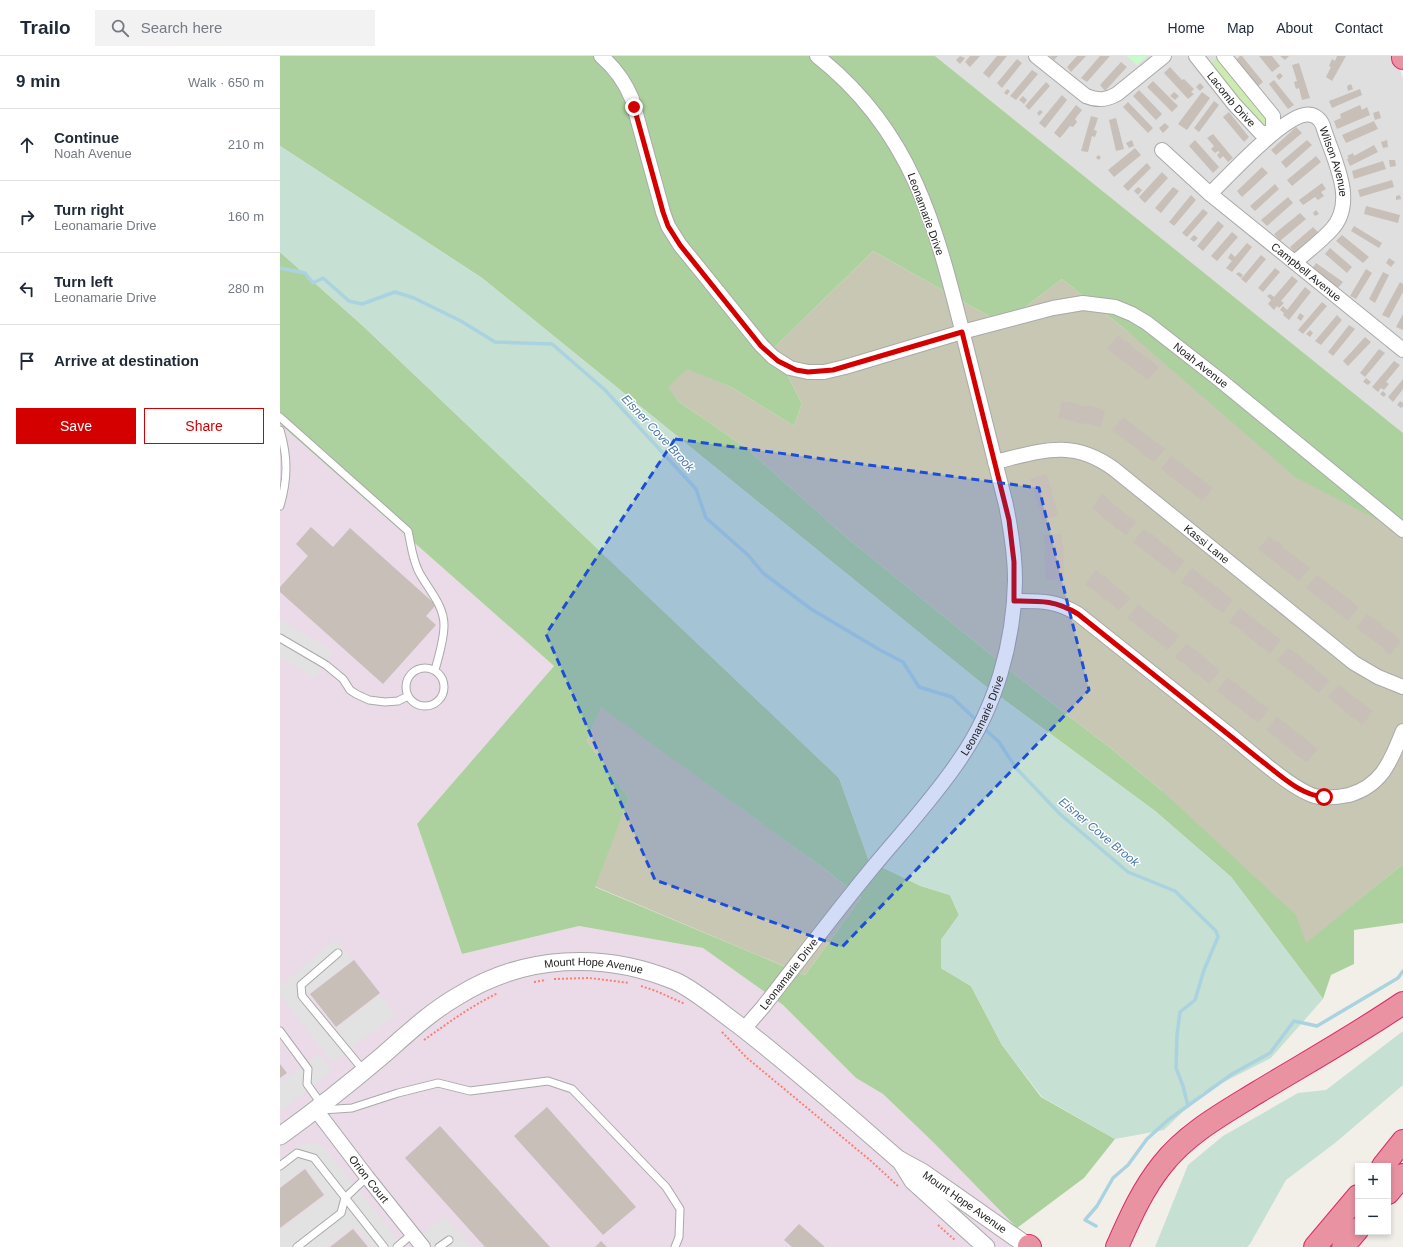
<!DOCTYPE html>
<meta charset="utf-8">
<style>
:root{--surface:#fff;--page:#f2f2f3;--text:#1f2937;--muted:#747a83;--line:#e0e1e3;--accent:#d40000}
body{margin:0;font-family:Arial,sans-serif;background:var(--page);color:var(--text)}
.controls{position:absolute;right:12px;bottom:12px;display:grid;overflow:hidden;border-radius:0px;box-shadow:0 2px 6px #0003}
.controls button{width:36px;height:36px;display:grid;place-items:center;padding:0;border:0;border-bottom:1px solid var(--line);background:var(--surface);color:var(--text);font:20px sans-serif}
.stop{position:absolute;width:12px;height:12px;margin:-9px;border:3px solid #d40000;border-radius:50%;background:#fff}
.stop.end{background:#d40000;border-color:#fff;box-shadow:0 1px 4px #0008}
.list{margin:0;padding:0;list-style:none}
h2{display:flex;justify-content:space-between;align-items:center;height:52px;margin:0;padding:0 16px;font-size:17px}
h2 small{font-size:13px;font-weight:400;color:var(--muted)}
.list li{display:grid;grid-template-columns:26px 1fr auto;gap:12px;align-items:center;box-sizing:border-box;height:72px;padding:0 16px;border-top:1px solid var(--line)}
.list b{display:block;font-size:15px;white-space:nowrap}
.list p{margin:0;font-size:13px;white-space:nowrap;color:var(--muted)}
.list em{font-size:13px;font-style:normal;color:var(--muted)}
.actions{display:flex;gap:8px;padding:12px 16px}
.actions a{flex:1;padding:9px 0;border:1px solid var(--accent);border-radius:0px;text-align:center;font-size:14px;color:var(--accent)}
.actions .main{background:var(--accent);color:#fff}
.icon{flex:none;width:22px;height:22px;fill:none;stroke:currentColor;stroke-width:2;stroke-linecap:round;stroke-linejoin:round}
.map{position:relative;flex:none;width:1123px;height:1191px;overflow:hidden}
header{display:flex;align-items:center;gap:24px;box-sizing:border-box;height:56px;padding:0 20px;background:var(--surface);border-bottom:1px solid var(--line)}
header strong{font-size:19px}
nav{display:flex;gap:22px;margin-inline-start:auto;font-size:14px}
.search{width:280px;height:36px;background:var(--page);display:flex;align-items:center;gap:10px;box-sizing:border-box;padding:0 14px;border-radius:0px;color:var(--muted);font-size:15px}
main{display:flex}
aside{flex:1;background:var(--surface)}
.map>svg:first-child{display:block}
.residential{fill:#e0dfdf}
.industrial{fill:#ebdbe8}
.construction{fill:#c7c7b4}
.grass{fill:#cdebb0}
.forest{fill:#add19e;fill-rule:evenodd}
.wetland{fill:#c6e0d4}
.park{fill:#c8facc}
.parking{fill:#e2e2e2}
.lines{fill:none;stroke-linecap:round;stroke-linejoin:round}
.stream{stroke:#aad3df;stroke-width:3.5}
.building{fill:#c7bfb8}
.service-casing{stroke:#a9a9a9;stroke-width:9}
.minor-casing{stroke:#a9a9a9;stroke-width:16}
.tertiary-casing{stroke:#a9a9a9;stroke-width:19}
.motorway-casing{stroke:#dc2a67;stroke-width:24}
.path{stroke:#fa8072;stroke-width:2;stroke-dasharray:2 2;stroke-linecap:butt}
.service{stroke:#fff;stroke-width:7}
.minor{stroke:#fff;stroke-width:14}
.tertiary{stroke:#fff;stroke-width:17}
.motorway{stroke:#e892a2;stroke-width:22}
.route{stroke:#d40000;stroke-width:5}
.marked{fill:#1d4ed8;fill-opacity:0.2;stroke:#1d4ed8;stroke-width:3;stroke-dasharray:8 5;stroke-linejoin:round}
.labels{text-anchor:middle;stroke-width:3;stroke-linejoin:round;paint-order:stroke}
.street-label{font-size:11px;fill:#222;stroke:#fff}
.water-label{font-size:12px;font-style:italic;fill:#4a7aab;stroke:#fff}
</style>
<header>
<strong>Trailo</strong>
<div class="search"><svg class="icon" aria-label="search" viewBox="0 0 24 24"><circle cx="10" cy="10" r="6"/><path d="M15 15l6 6"/></svg>Search here</div>
<nav><a>Home</a><a>Map</a><a>About</a><a>Contact</a></nav>
</header>
<main>
<aside>
<h2>9 min<small>Walk · 650 m</small></h2>
<ul class="list">
<li><svg class="icon" aria-label="ahead" viewBox="0 0 24 24"><path d="M12 20V5M6 11l6-6 6 6"/></svg><div><b>Continue</b><p>Noah Avenue</p></div><em>210 m</em></li>
<li><svg class="icon" aria-label="right" viewBox="0 0 24 24"><path d="M7 20v-9h11M14 6l5 5-5 5"/></svg><div><b>Turn right</b><p>Leonamarie Drive</p></div><em>160 m</em></li>
<li><svg class="icon" aria-label="left" viewBox="0 0 24 24"><path d="M17 20v-9H6M10 6l-5 5 5 5"/></svg><div><b>Turn left</b><p>Leonamarie Drive</p></div><em>280 m</em></li>
<li><svg class="icon" aria-label="arrive" viewBox="0 0 24 24"><path d="M6 21V4h12l-3 4 3 4H6"/></svg><div><b>Arrive at destination</b></div></li>
</ul>
<div class="actions"><a class="main">Save</a><a>Share</a></div>
</aside>
<div class="map">
<svg width="1123" height="1191" viewBox="0 0 1123 1191">
<rect width="100%" height="100%" fill="#f2efe9"/>
<path class="residential" d="M655 0H1116L1123 23V377Z"/>
<path class="industrial" d="M0 368 274 610 137 768 182 898 299 870 423 892 503 949 576 1022 603 1038 655 1088 755 1191H0Z"/>
<path class="construction" d="M593 195 723 268 782 223 846 274 1123 477V808L1026 888 880 733 833 694 751 631 567 482 465 391 398 345 387 331 407 312 451 331 514 370 522 348 494 292Z
M321 650 546 814 581 842 525 919 314 830 349 742 307 685Z"/>
<path class="grass" d="M937 3 941 4 988 59 987 72 983 73 931 9 934 4Z"/>
<path class="forest" d="M0 0H655L1123 377V477L1015 421 846 274 782 223 723 268 593 195 494 292 522 348 514 370 451 331 407 313 388 331 398 345 465 391 567 482 751 631 833 694 880 733 1016 859 1026 887 1123 808V867L1074 874V908L1051 919 1043 943 951 821 875 755 704 629 202 222 0 90Z
M0 196 82 269 559 722 589 805 641 830 670 839 679 859 661 884V912L691 930 722 989 761 1041 835 1083 804 1122 737 1172 655 1088 603 1038 576 1022 503 949 423 892 299 870 182 898 137 768 274 610 0 368ZM321 651 546 814 581 842 525 919 315 831 349 742 307 685Z"/>
<path class="wetland" d="M0 90 202 222 704 629 875 755 951 821 1043 943 991 1002 922 1037 884 1074 835 1083 762 1041 722 989 691 930 661 912V884L679 859 670 839 641 830 589 805 559 722 82 269 0 196Z
M1123 975V1029L1055 1087 1006 1124 970 1188 967 1191H875L908 1109 943 1080 1018 1037 1046 1034Z"/>
<path class="park" d="M847 0H867L857 9Z"/>
<path class="parking" d="M0 563 52 595 35 622 0 601Z
M56 883 72 904 27 939 54 974 99 939 115 959 52 1006 0 938V930Z
M39 998 52 1015 0 1056V1027Z
M31 1087 44 1091 124 1191H91L74 1170 46 1191H0V1174L46 1139 25 1111 0 1130V1104L20 1088Z
M164 1160 193 1191H153L143 1179Z"/>
<g class="lines">
<path class="stream" d="M0 212 25 217 33 227 43 222 69 245 82 248 115 236 134 242 181 265 215 286 272 288 324 333 416 433 426 462 468 499 483 517 531 553 600 594 623 606 639 631 672 641 696 664
M707 675 719 686 736 712 780 758 848 816 895 835 936 875 938 881 924 914 915 944 900 956 897 979 896 1012 903 1030 908 1050
M816 1170 805 1164 817 1150 833 1122 848 1109 867 1083 888 1064 952 1018 990 997 1014 965 1037 970 1118 922 1123 915"/>
</g>
<path class="building" d="M680 0 685 2 680 8 676 4Z
M690 0H700L690 11 685 6Z
M717 0H727L709 22 703 17Z
M770 0H778L774 4Z
M797 0H806L791 16 787 11Z
M820 0H830L807 26 801 22Z
M960 0H962L983 26 978 30 956 4Z
M979 0H992L1000 10 992 16Z
M1000 0H1009L1005 4Z
M1057 0H1066L1052 25 1046 21 1051 11 1049 10 1052 3 1055 5Z
M737 3 742 7 722 32 717 27Z
M841 6 847 11 825 35 820 29Z
M1019 7 1030 42 1022 44 1019 32 1016 33 1014 26 1017 25 1012 9Z
M890 11 902 24 904 23 914 33 911 36 914 38 908 43 884 17Z
M752 14 758 18 736 44 730 40Z
M1000 17 1003 20 999 24 996 20Z
M994 24 1014 49 1008 53 989 28Z
M873 25 898 50 892 56 867 31Z
M766 26 770 30 749 54 745 50Z
M920 27 924 31 920 35 916 31Z
M1071 28 1073 33 1068 35 1067 30Z
M727 33 730 35 727 39 724 37Z
M1080 33 1082 39 1052 52 1049 45Z
M859 34 882 58 876 64 853 40Z
M894 36 899 40 895 44 890 40Z
M922 36 930 42 907 74 898 68Z
M782 39 787 44 765 72 759 67Z
M743 40 747 44 744 48 739 44Z
M934 45 939 49 919 76 914 72Z
M848 46 873 72 868 77 843 51Z
M796 49 802 54 795 63 797 66 793 71 790 70 780 82 774 77Z
M1080 49 1082 54 1087 51 1090 59 1057 73 1054 65 1061 62 1060 58Z
M760 54 763 56 759 60 757 57Z
M1099 55 1101 62 1095 64 1093 57Z
M949 56 969 81 964 86 943 61Z
M811 60 818 62 814 74 817 75 815 81 812 80 808 96 801 95Z
M836 62 844 93 836 95 829 64Z
M1094 65 1098 73 1066 87 1062 79Z
M885 67 889 71 883 77 879 72Z
M1016 71 1022 77 996 99 991 94Z
M933 78 953 102 948 106 943 100 940 103 937 99 940 96 938 95 935 97 931 93 934 90 927 82Z
M852 84 854 90 849 92 846 87Z
M915 84 939 111 933 117 909 90Z
M1027 84 1032 89 1006 112 1001 106Z
M1107 84 1108 91 1103 92 1101 86Z
M1094 89 1098 96 1070 110 1067 103 1069 102 1067 100 1073 97 1074 100Z
M855 92 861 99 834 121 828 114Z
M818 99 821 101 819 104 816 102Z
M1036 100 1041 106 1012 130 1007 124Z
M1109 104H1115L1116 110 1110 111Z
M1103 105 1106 113 1074 123 1072 115Z
M867 107 871 112 848 135 843 130Z
M982 111 988 117 962 141 957 135Z
M882 116 888 122 865 147 859 141Z
M1112 124 1114 131 1080 141 1078 134Z
M1042 127 1046 133 1041 136 1044 140 1038 144 1035 141 1023 149 1019 144Z
M995 128 999 133 975 155 970 150Z
M858 131 862 134 858 139 854 135Z
M893 131 899 135 881 157 875 152Z
M911 139 916 144 894 170 889 166Z
M1120 139 1121 143 1116 144V140Z
M1008 141 1013 147 987 170 981 164Z
M1086 150 1120 159 1118 167 1084 158Z
M923 153 928 157 907 181 902 177Z
M1036 154 1039 158 1035 160 1033 157Z
M1020 157 1026 163 1000 185 994 178Z
M938 165 944 170 923 195 917 190Z
M1074 170 1102 187 1099 192 1071 175Z
M1033 171 1038 176 1015 197 1010 191Z
M952 176 958 181 937 205 931 200Z
M914 179 918 182 914 186 910 183Z
M1062 179 1089 201 1083 207 1056 185Z
M967 187 972 191 952 216 946 212 952 205 948 202 951 197 955 201Z
M1050 192 1072 211 1067 217 1045 198Z
M981 199 986 203 966 227 961 223Z
M1109 202 1115 206 1111 211 1106 207Z
M1036 207 1063 226 1058 232 1032 213Z
M995 212 1000 216 983 236 978 232Z
M1086 213 1092 217 1076 243 1070 240Z
M959 216 963 219 961 222 956 218Z
M1103 216 1109 219 1095 247 1089 243Z
M1012 220 1018 225 1001 245 1004 247 999 252 997 250 994 254 988 248 991 244 987 240 990 238 994 241Z
M1120 226 1123 228V236L1109 262 1102 259Z
M1025 231 1031 236 1009 264 1003 259 1004 257 1000 254 1003 250 1007 254Z
M1042 246 1047 250 1023 278 1018 274Z
M1020 257 1024 260 1021 265 1017 262Z
M1123 258V274L1116 271Z
M1057 259 1062 264 1041 289 1035 285Z
M1069 269 1075 273 1053 300 1048 296Z
M1030 274 1033 277 1030 281 1026 278Z
M838 279 844 285 845 284 852 289 851 290 879 311 868 324 827 293Z
M1085 281 1091 286 1068 310 1063 305Z
M1099 293 1105 297 1085 321 1080 317Z
M1114 305 1120 309 1106 326 1109 328 1104 334 1101 332 1098 336 1092 331Z
M1086 322 1091 326 1088 329 1083 326Z
M1123 323V333L1113 346 1108 341Z
M1103 335 1106 338 1104 341 1100 338Z
M782 345 800 348 799 349 807 351 808 349 825 354 821 371 805 367 804 368 795 366V365L778 362Z
M1120 345 1123 347V350L1121 352 1117 349Z
M843 361 885 393 874 406 867 401 866 402 860 395 832 374Z
M891 400 933 432 922 445 881 413Z
M766 418 772 435H771L773 443H774L778 460 762 464 758 448 750 423Z
M822 438 849 461 850 460 856 466 846 479 839 473 838 474 812 452Z
M31 471 53 491 70 472 156 549 146 560 156 569 103 628 0 536V531L28 500 16 488Z
M864 473 870 478 871 477 884 489 885 488 892 494 891 495 905 505 894 518 853 486Z
M781 478 782 487H783L784 523 766 524 764 497H766L763 479Z
M989 480 995 485 996 484 1003 490 1002 491 1030 512 1019 525 978 493Z
M912 512 953 544 943 557 936 552 935 553 923 541 922 542 909 530 908 531 901 526Z
M816 514 822 520 823 519 850 542 839 555 826 543 825 544 812 532V533L805 528Z
M1037 519 1079 551 1068 565 1026 532Z
M858 548 899 580 888 594 847 562Z
M960 552 1001 584 990 598 984 592 983 593 957 571H956L949 566Z
M1087 558 1102 568 1101 569 1107 574 1108 573 1121 585 1110 599 1103 593 1104 592 1076 572Z
M906 588 913 593V592L940 615 929 628 917 617 916 618 903 606 902 607 895 601Z
M1008 592 1015 597 1016 596 1028 608 1029 607 1036 613 1035 614 1050 624 1039 637 997 605Z
M948 621 954 627 955 626 982 649V648L989 653 978 667 937 635Z
M1059 628 1066 634H1065L1093 655 1082 669 1075 663V664L1048 641Z
M997 661 1038 693 1027 706 1020 701V702L1013 696V695L999 685 1000 684 986 674Z
M74 904 100 937 56 971 30 938Z
M0 1008 7 1017 0 1022Z
M267 1051 356 1151 323 1179 234 1080Z
M160 1070 270 1191H205L125 1102Z
M25 1113 44 1139 0 1172V1132Z
M519 1168 545 1191H512L504 1184Z
M73 1173 88 1191H50Z
M321 1185 327 1191H315Z"/>
<g class="lines">
<g class="service-casing">
<path id="service" d="M0 361 128 475C131 488 132 501 138 514 146 531 164 548 164 569 164 584 159 599 155 614
M0 374C8 401 8 422 0 450
M0 582 46 609 63 623 70 634 76 638 89 644 105 646 118 645 128 640
M126 631a19 19 0 1 1 38 0a19 19 0 1 1-38 0Z
M58 897 21 929 22 940 84 1015
M0 975 28 1013 27 1028 42 1049
M42 1054 72 1052 118 1037 158 1027 190 1035 268 1025 292 1033 386 1131 400 1153 399 1181 395 1191
M0 1110 17 1097 34 1102 104 1191
M17 1191 61 1157 65 1142 87 1121
M117 1191 132 1178
M159 1191 169 1184"/>
</g>
<g class="minor-casing">
<g id="minor">
<path id="s1" d="M321 0C335 12 345 26 352 43L383 156 388 170 400 189 481 289 493 301 510 312 528 316H544L565 311 682 276 773 252 803 247 835 251 852 258 867 267 940 324 1123 474"/>
<path d="M756 0 806 40C818 45 827 44 837 38L884 0"/>
<path id="s2" d="M916 0 954 48 981 77H993"/>
<path d="M944 0 993 60V77"/>
<path id="s3" d="M882 94 930 138 1123 294"/>
<path id="s4" d="M930 138C949 119 1000 64 1024 59 1033 57 1040 62 1043 70 1052 101 1078 144 1052 173 1041 185 1027 196 1015 206"/>
<path id="s5" d="M715 406C761 395 792 382 834 413L1074 607 1098 621 1123 631"/>
<path d="M734 545C760 545 776 544 798 558 849 598 899 639 950 679 970 695 1015 737 1039 741 1049 742 1059 741 1069 739 1103 729 1111 704 1123 675"/>
<path id="s6" d="M464 973 483 951C519 905 555 857 593 811 622 776 654 742 680 703 716 651 734 586 735 524 735 499 731 474 726 449 713 396 699 343 686 290 657 175 635 77 537 0"/>
<path id="s7" d="M36 1054 87 1121 143 1191"/>
</g>
</g>
<g class="tertiary-casing">
<g id="tertiary">
<path id="s8" d="M0 1080C35 1055 69 1028 102 1000 126 979 150 956 178 940 244 899 323 895 395 925 415 934 438 954 456 967 512 1010 565 1057 618 1103L642 1116 749 1191"/>
<path d="M620 1104 633 1125 706 1191"/>
</g>
</g>
<g class="motorway-casing">
<path id="motorway" d="M1123 0V2
M1103 1110 1123 1085
M1108 1137 1123 1119
M749 1190 750 1191
M837 1191C850 1162 862 1134 882 1109 907 1077 944 1057 978 1036 1026 1007 1076 979 1123 947
M1035 1191 1078 1140
M1063 1191 1078 1173"/>
</g>
<path class="path" d="M274 923 309 922 349 927
M254 926 266 924
M361 930 376 935 405 948
M442 976 467 1002 591 1105 619 1131
M144 984C168 967 191 950 218 937
M658 1169 676 1185"/>
<use href="#service" class="service"/>
<use href="#minor" class="minor"/>
<use href="#tertiary" class="tertiary"/>
<use href="#motorway" class="motorway"/>
</g>
<g class="lines">
<path class="route" d="M354 51 383 156 388 170 400 189 481 290 498 305 516 314 528 316 553 314 682 276 729 464 734 506V545C760 545 775 544 798 558L979 703C998 717 1019 739 1044 741"/>
</g>
<path class="marked" d="M395 383 759 432 809 634 562 891 375 824 266 578Z"/>
<g class="labels">
<g class="street-label">
<text dy="4" stroke="none"><textPath href="#s2" startOffset="56">Lacomb Drive</textPath></text>
<text dy="4" stroke="none"><textPath href="#s4" startOffset="185">Wilson Avenue</textPath></text>
<text transform="translate(646 158) rotate(70)" y="4">Leonamarie Drive</text>
<text dy="4" stroke="none"><textPath href="#s3" startOffset="189">Campbell Avenue</textPath></text>
<text dy="4" stroke="none"><textPath href="#s1" startOffset="813">Noah Avenue</textPath></text>
<text dy="4" stroke="none"><textPath href="#s5" startOffset="244">Kassi Lane</textPath></text>
<text dy="4" stroke="none"><textPath href="#s6" startOffset="395">Leonamarie Drive</textPath></text>
<text dy="4" stroke="none"><textPath href="#s8" startOffset="369">Mount Hope Avenue</textPath></text>
<text dy="4" stroke="none"><textPath href="#s6" startOffset="71">Leonamarie Drive</textPath></text>
<text dy="4" stroke="none"><textPath href="#s7" startOffset="87">Orion Court</textPath></text>
<text dy="4" stroke="none"><textPath href="#s8" startOffset="818">Mount Hope Avenue</textPath></text>
</g>
<g class="water-label">
<text transform="translate(378 377) rotate(47)" y="4">Eisner Cove Brook</text>
<text transform="translate(819 776) rotate(40)" y="4">Eisner Cove Brook</text>
</g>
</g>
</svg>
<div class="controls">
<button>+</button>
<button>−</button>
</div>
<div class="stop" style="left:1044px;top:741px"></div>
<div class="stop end" style="left:354px;top:51px"></div>
</div>
</main>
